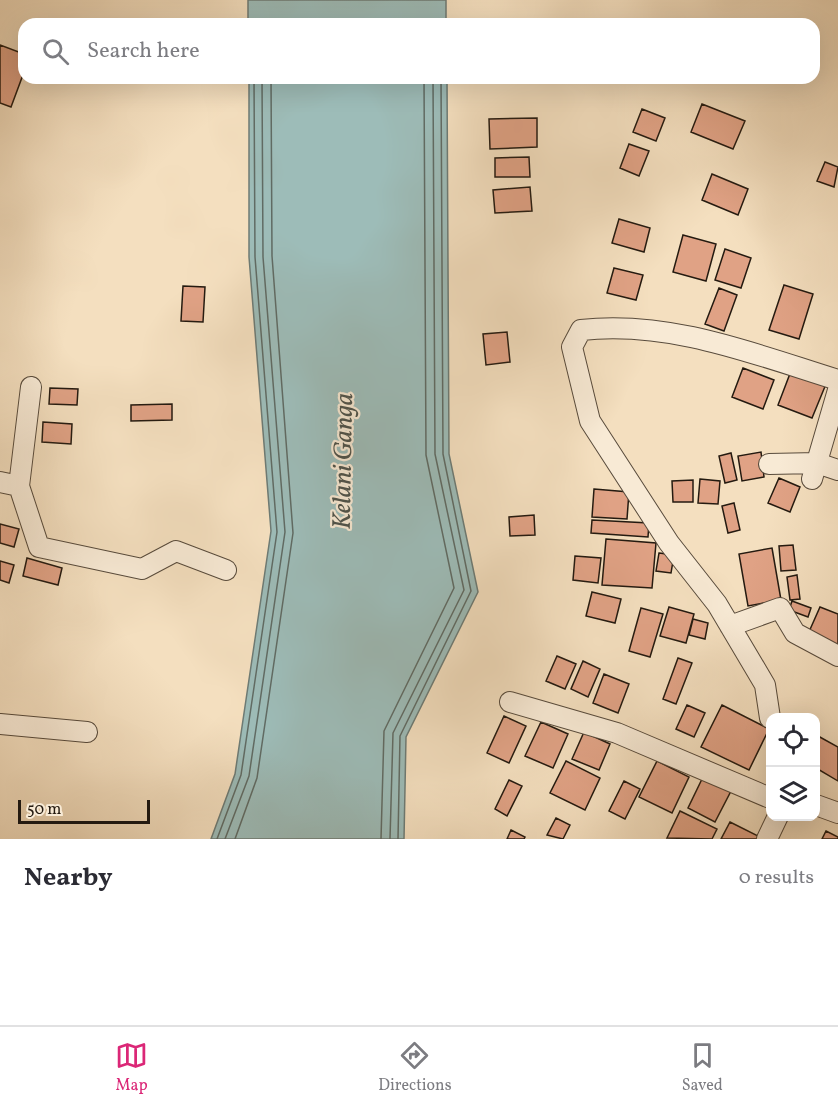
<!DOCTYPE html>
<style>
:root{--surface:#fff;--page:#f7f7f7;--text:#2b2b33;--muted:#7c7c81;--line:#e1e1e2;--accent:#db2777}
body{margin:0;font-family:Vollkorn,serif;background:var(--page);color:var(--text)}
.controls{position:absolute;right:18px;bottom:18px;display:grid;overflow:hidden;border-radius:12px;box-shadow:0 6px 24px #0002}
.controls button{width:54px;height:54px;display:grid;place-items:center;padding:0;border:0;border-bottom:2px solid var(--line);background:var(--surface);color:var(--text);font:30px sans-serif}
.scale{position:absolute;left:18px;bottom:15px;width:132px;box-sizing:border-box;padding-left:6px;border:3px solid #241a10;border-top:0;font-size:16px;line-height:21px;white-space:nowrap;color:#241a10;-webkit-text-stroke:4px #f8ead5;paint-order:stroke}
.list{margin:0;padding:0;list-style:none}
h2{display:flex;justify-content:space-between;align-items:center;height:78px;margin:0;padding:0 24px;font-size:26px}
h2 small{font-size:20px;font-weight:400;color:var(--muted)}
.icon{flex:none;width:33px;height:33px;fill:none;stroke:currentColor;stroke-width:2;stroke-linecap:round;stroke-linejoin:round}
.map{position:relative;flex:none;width:838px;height:839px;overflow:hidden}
.search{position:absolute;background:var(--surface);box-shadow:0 6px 24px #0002;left:18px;right:18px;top:18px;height:66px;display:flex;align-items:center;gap:15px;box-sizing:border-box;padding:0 21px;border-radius:18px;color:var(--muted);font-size:22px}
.sheet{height:186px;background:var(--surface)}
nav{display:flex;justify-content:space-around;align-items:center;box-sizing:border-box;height:84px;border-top:2px solid var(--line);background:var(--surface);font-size:16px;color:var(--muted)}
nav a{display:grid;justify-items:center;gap:3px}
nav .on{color:var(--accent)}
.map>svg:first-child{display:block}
.water{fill:#9dbcb8;stroke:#6d7b75;stroke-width:1.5}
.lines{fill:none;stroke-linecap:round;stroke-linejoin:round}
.shore{stroke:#606b64;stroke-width:1.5}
.building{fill:#e0a285;stroke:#241a10;stroke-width:1.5}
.street-casing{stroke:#584b3c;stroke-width:22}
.street{stroke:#f8ead5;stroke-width:20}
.labels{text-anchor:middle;stroke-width:4.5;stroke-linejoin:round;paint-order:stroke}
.water-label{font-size:26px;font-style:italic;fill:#4e534b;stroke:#f8ead5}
</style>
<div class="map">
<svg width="838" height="839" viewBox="0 0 838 839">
<rect width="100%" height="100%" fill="#f4dfbf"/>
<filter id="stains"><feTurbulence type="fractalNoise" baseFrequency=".00333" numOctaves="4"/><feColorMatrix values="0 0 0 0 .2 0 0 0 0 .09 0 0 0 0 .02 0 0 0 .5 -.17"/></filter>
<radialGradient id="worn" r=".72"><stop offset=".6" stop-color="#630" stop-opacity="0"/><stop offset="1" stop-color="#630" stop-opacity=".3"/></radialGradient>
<path class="water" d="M248 0H446V24H248Z
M249 78H447L449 454 478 592 406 737 404 839H211L235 774 271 531 249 257Z"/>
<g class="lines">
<path class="shore" d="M217 839 241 775 277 532 255 257 254 78
M225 839 249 776 285 532 263 257 262 78
M235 839 257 778 293 533 272 256 271 78
M381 839 384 731 454 588 426 455 424 78
M390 839 393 733 464 590 435 454 433 78
M398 839 400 736 471 591 443 454 441 78"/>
</g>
<path class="building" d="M0 45 24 54V72L11 107 0 103Z
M702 104 745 121 733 149 691 132Z
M642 109 665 118 656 141 633 132Z
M537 118V147L490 149 489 119Z
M629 144 649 151 639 176 620 168Z
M529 157 530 177H495V158Z
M825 162 838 167 834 187 817 181Z
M712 174 748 189 738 215 702 200Z
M530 187 532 211 495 213 493 190Z
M619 219 650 228 644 252 612 243Z
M683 235 716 244 706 281 673 272Z
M725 249 751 258 741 288 715 280Z
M614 268 643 275 636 300 607 293Z
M784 285 813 294 799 339 769 330Z
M183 286 205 287 203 322 181 321Z
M719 288 737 295 724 331 705 324Z
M507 332 510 362 486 365 483 334Z
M743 368 774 380 763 409 732 397Z
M791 371 826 384 812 418 778 405Z
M50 388 78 389 77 405 49 404Z
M172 404V420L131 421V405Z
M43 422 72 424 71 444 42 442Z
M761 452 764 477 742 481 738 456Z
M731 453 737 480 725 483 719 456Z
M779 478 800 487 790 512 768 503Z
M700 479 720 481 718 504 698 503Z
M693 480V502H673L672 481Z
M594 489 629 492 627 519 592 517Z
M734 503 740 530 728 533 722 506Z
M534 515 535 535 510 536 509 517Z
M592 520 649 523 648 537 591 533Z
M0 524 19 529 14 547 0 543Z
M606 539 656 543 652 588 602 585Z
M793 545 796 570 781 571 779 546Z
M772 548 781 600 748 606 739 554Z
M659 553 674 555 671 573 656 571Z
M575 556 601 558 598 583 573 580Z
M27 558 62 568 58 585 23 576Z
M0 561 14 565 9 583 0 580Z
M797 575 800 599 790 600 787 577Z
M592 592 621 599 615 623 586 616Z
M792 601 811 608 808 617 789 610Z
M669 607 694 614 686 643 660 636Z
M820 607 838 614V646L808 634Z
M641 608 663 614 650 657 629 651Z
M693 619 708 623 705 639 689 635Z
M557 656 576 664 565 689 546 681Z
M678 658 692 663 676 704 663 699Z
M583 661 600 669 588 697 571 689Z
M604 674 629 684 618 713 593 703Z
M687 705 705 713 694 737 676 729Z
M722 705 769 729 749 770 701 747Z
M504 716 526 726 509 763 487 753Z
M541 722 568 734 553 768 525 756Z
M584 732 610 744 599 770 572 759Z
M818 736 838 747V781L816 768V741Z
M566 761 600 778 585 810 550 793Z
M657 761 689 777 672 813 639 797Z
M703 777 731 791 715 822 688 808Z
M509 780 522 786 507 816 495 809Z
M624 781 640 789 625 819 609 811Z
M680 811 717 829 712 839 667 838Z
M556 818 570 825 563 839 547 835Z
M730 822 764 839H721Z
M511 830 525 837 524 839H507Z
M826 831 838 837V839H822Z"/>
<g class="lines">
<g class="street-casing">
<path id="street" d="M31 387 19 486 39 547 142 569 176 551 226 570
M769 464 817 463 838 470
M812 479 838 390
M0 482 19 486
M730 626 780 608 795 633 838 656
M510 702 617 733 770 798
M770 718 765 685 717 604 669 543 590 421 572 347 581 330C670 320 754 354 838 380
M0 724 87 732
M816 805 838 813
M767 839 778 816"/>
</g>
<use href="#street" class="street"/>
</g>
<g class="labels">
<g class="water-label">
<text transform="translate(342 461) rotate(-89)" y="9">Kelani Ganga</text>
</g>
</g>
<rect width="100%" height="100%" filter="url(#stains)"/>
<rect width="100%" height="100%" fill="url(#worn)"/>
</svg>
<div class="controls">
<button><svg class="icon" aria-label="locate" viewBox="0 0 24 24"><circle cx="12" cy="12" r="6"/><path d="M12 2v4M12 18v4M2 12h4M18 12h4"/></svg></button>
<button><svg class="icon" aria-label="layers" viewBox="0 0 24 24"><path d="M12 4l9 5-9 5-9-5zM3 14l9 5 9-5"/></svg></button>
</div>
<div class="scale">50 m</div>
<div class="search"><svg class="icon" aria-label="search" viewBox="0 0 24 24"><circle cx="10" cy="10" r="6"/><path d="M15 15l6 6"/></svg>Search here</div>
</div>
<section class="sheet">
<h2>Nearby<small>0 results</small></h2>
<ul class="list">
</ul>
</section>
<nav>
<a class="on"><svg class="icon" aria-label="map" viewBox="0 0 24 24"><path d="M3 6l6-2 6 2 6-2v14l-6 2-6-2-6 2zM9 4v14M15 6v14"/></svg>Map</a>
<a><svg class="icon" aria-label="directions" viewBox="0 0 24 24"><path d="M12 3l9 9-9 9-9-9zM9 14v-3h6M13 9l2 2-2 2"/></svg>Directions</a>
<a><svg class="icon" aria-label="saved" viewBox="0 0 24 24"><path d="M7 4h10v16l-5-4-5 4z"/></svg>Saved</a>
</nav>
